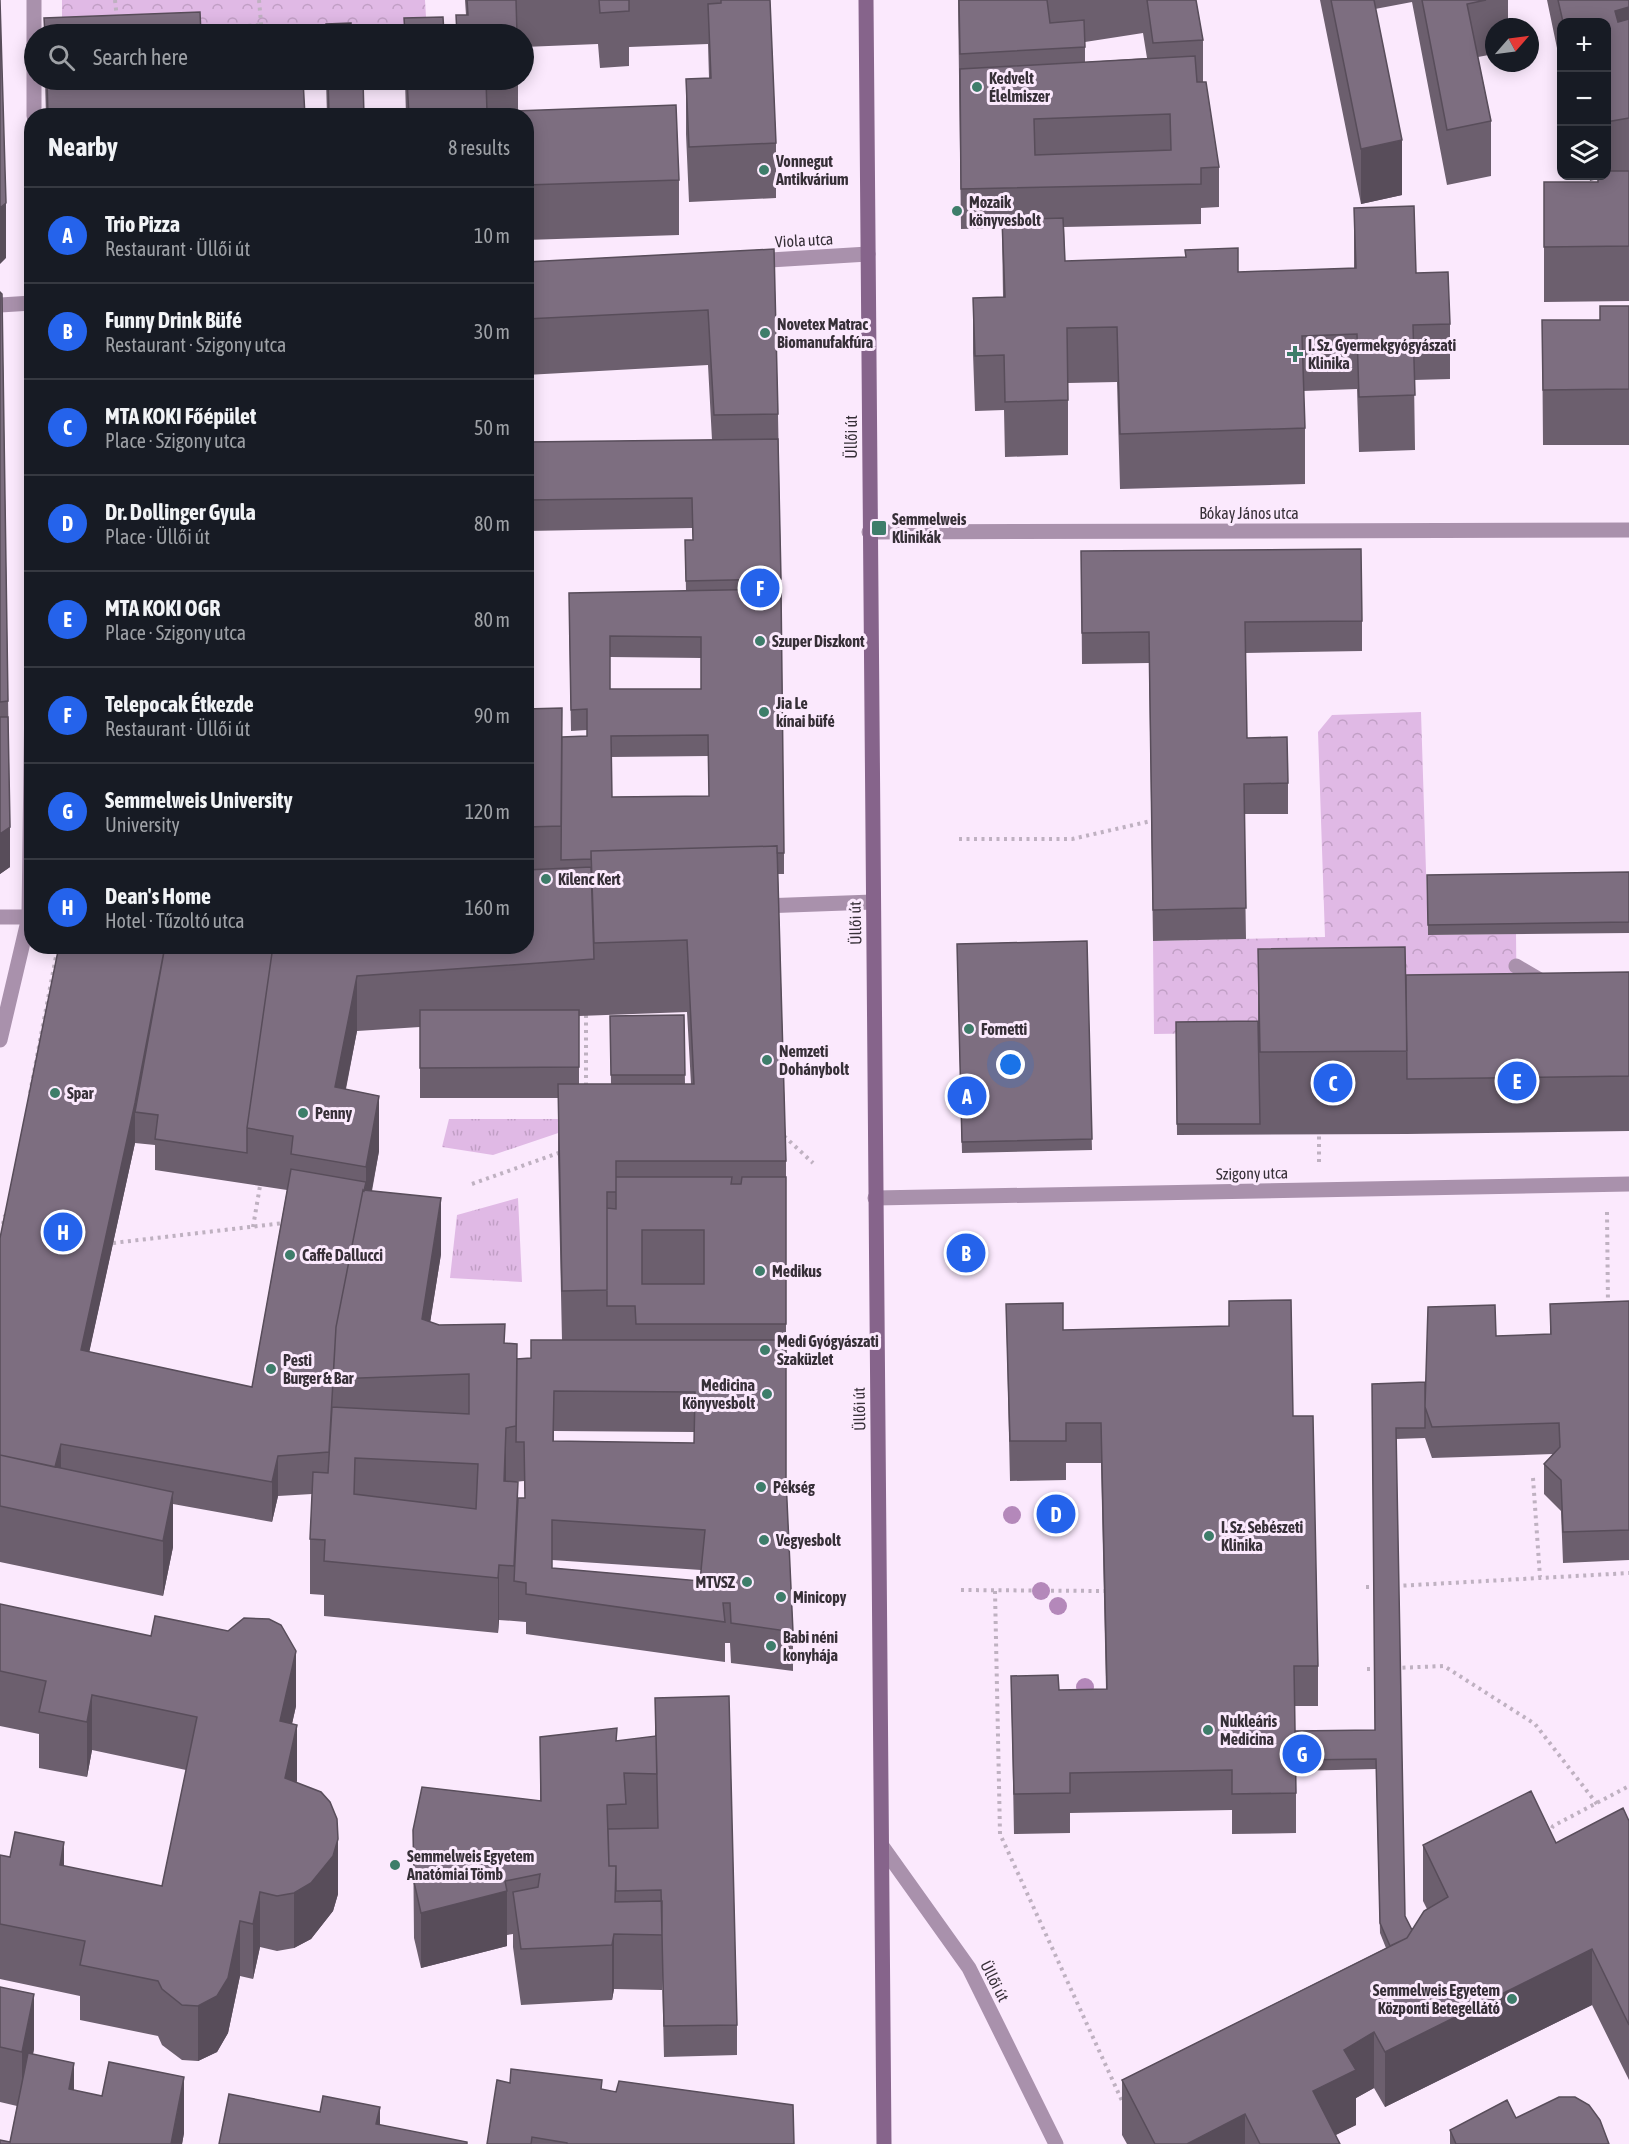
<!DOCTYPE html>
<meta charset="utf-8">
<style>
:root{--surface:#171b24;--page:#20242c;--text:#f1f3f6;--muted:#9ea1a6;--line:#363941;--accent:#2563eb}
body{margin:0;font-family:"Asap Condensed",sans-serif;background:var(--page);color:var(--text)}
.controls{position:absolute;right:18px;top:18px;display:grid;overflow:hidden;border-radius:12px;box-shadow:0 3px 15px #0003}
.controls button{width:54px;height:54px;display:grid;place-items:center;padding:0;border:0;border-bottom:2px solid var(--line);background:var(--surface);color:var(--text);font:30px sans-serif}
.compass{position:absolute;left:1485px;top:18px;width:54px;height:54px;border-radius:50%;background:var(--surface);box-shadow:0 3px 15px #0003;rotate:62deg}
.you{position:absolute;left:1011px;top:1065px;width:21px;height:21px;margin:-15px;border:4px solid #fff;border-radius:50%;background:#1a73e8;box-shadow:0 0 0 9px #1a73e833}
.badge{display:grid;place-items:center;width:39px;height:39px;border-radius:50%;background:var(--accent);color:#fff;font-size:20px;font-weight:700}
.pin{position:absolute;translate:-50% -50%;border:3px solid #fff;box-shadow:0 2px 6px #0006}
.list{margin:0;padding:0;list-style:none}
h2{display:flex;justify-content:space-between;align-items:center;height:78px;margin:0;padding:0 24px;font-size:26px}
h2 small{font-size:20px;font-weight:400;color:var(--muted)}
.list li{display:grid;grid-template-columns:39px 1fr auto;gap:18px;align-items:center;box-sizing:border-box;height:96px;padding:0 24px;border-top:2px solid var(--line)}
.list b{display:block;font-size:22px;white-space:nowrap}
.list p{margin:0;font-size:20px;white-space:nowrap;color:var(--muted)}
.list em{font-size:20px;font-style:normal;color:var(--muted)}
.icon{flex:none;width:33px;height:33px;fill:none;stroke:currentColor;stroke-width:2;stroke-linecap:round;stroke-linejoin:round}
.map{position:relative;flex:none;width:1629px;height:2144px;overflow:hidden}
.search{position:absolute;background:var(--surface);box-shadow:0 3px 15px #0003;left:24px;top:24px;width:510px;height:66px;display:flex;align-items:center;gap:15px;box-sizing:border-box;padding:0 21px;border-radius:33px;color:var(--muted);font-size:22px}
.panel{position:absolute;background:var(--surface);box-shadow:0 3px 15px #0003;left:24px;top:108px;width:510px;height:846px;border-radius:24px}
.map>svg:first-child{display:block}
.grass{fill:url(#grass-tufts)}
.park{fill:url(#park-crowns)}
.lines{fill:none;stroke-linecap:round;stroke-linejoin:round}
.path{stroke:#bfb1c1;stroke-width:4;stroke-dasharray:3 4.5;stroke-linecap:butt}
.lane{stroke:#a991ac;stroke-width:15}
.street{stroke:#a991ac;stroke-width:15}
.secondary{stroke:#86648b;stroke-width:15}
.tree{fill:#b488ba}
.wall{fill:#6c5f6e;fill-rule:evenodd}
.shaded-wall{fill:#584d5a}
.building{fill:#7d6e80;stroke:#584d5a;stroke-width:1.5;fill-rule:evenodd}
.poi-dot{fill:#3e7d6a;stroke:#fbe9fd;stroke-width:2}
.labels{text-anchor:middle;stroke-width:6;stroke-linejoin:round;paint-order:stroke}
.poi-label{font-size:16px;font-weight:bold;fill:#362f37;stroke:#fbe9fd;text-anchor:start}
.street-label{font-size:16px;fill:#362f37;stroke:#fbe9fd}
</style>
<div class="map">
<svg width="1629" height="2144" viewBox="0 0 1629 2144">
<defs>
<pattern id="grass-tufts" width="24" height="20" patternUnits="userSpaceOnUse" patternTransform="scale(1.5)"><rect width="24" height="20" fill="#e0b9e5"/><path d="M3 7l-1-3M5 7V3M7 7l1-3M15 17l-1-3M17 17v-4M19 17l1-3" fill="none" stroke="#c19fc5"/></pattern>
<pattern id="park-crowns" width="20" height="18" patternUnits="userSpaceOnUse" patternTransform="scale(1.5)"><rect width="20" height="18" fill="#e0b9e5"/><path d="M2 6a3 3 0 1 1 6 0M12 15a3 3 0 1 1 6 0" fill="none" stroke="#c19fc5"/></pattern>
</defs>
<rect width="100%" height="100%" fill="#fbe9fd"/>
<path class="grass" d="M449 1119H576V1127L493 1155 442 1147Z
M518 1198 522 1282 450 1278 457 1215Z"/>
<path class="park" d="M62 0H425L427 34H62Z
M1421 712 1428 935 1516 934 1517 1029 1154 1034 1153 941 1325 937 1318 732 1332 715Z"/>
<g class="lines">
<path class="path" d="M115 0 117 19
M259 0 262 34
M196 29 261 25
M959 839H1072L1151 821
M586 1015V1088
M30 1093 58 946
M784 1136 813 1163
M1319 1162V1134
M472 1184 561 1152
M1607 1212 1608 1306
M3 1224 5 1215
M253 1227 260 1186
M113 1243 284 1223
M1533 1478 1540 1577
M1396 1586 1629 1573
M1366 1587H1377
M961 1590 1104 1591
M995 1591 1000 1834 1123 2103
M1395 1668 1444 1666 1535 1724 1597 1804
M1367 1669H1379
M1549 1835 1553 1826 1629 1786"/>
<path class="lane" d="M1516 966 1545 983"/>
<path class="street" d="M34 0V116
M754 261 868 254
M0 305 32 303
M869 532 1629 530
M760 906 873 902
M0 917H32
M0 1040 29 917 32 691
M875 1198 1629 1184
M882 1846 969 1968 1056 2144"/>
<path class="secondary" d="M866 0 884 2144"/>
</g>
<g class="tree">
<circle cx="1012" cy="1515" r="9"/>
<circle cx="1041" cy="1591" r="9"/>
<circle cx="1058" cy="1606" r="9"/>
<circle cx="1085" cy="1687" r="9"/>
</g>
<path class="wall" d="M465 0H770L776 143V198L689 202 686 134V79L709 78 708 44 629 47V66L600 68 598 44 524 47V34H456V15H466Z
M958 0H1196L1203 40V82L1219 167V207L1201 208V224L1064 227 1065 261 1238 272 1354 268V208L1416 273 1450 324V379L1414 380 1415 450 1359 452 1357 389 1303 391 1305 428V484L1120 489 1117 382 1068 383V455L1005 457 1004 410 975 411 973 353V298L1003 297 1002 228 961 229ZM1143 33 1147 58 1085 62V42Z
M1320 0H1508V27H1494V54L1478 57 1491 121V176L1447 185 1412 2 1375 9 1402 195 1361 204Z
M1547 0H1629V301L1544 302V182H1598V179L1590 181 1589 176H1606V22H1562V72Z
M45 80H303L305 116H46Z
M326 80H363L364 116H327Z
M405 80H518V111L679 180V235L526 240V116H406Z
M774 249 778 414 781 579 784 853V874H778L786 1161V1479L793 1632V1671L731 1663 730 1643H725V1662L526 1634V1622L514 1621 499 1620 498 1633 324 1616V1595L310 1594V1539L312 1494 278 1496 272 1522 173 1504V1547L163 1596 0 1562V1238L59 946H526V709L562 738 587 736V730L571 731 569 614 686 591 685 540H693L692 528 526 531V442L712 440 708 365 526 375V262ZM610 657 701 658V689H610ZM708 756 709 796 612 797 611 757ZM687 1012 691 1084H685L684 1015 610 1016 611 1084H579V1016ZM420 1027V1098H558V1156L562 1340 531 1358 517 1359 505 1343 439 1325 430 1322 441 1254 372 1191 379 1151 346 1089 357 1031ZM135 1143 155 1145V1170L287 1190 252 1387 89 1352ZM554 1431 694 1432V1443L554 1441ZM524 1481 525 1498H518L514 1482ZM552 1560 701 1570 700 1581 552 1568Z
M0 292 2 294 10 827V867L0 874Z
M1629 306V445H1543L1542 320H1600Z
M1081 551 1362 621V651L1245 653 1247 738 1288 783V814H1244L1246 939 1153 941 1149 663 1082 664Z
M1629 872V933L1428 935 1427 875Z
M1087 941 1092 1150 962 1153 957 944Z
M1258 949 1406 975 1629 972V1131L1407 1134 1177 1135 1176 1022 1258 1021Z
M1229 1301 1293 1416 1318 1666V1706H1295V1731L1375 1730 1372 1384 1425 1382V1438L1396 1439 1405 1916 1412 1930 1427 1909 1423 1901V1845L1556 1843 1629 1821V2080L1592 2005 1385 2107 1374 2088 1356 2098V2125L1335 2135 1340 2144H1127L1122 2135V2080L1386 1948 1380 1933 1376 1769 1296 1771V1833L1232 1834V1810L1070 1813V1833L1014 1834 1011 1676 1059 1690 1106 1689 1101 1463H1066V1480L1010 1481 1006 1304 1063 1330 1229 1326Z
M1629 1301V1560L1563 1563 1561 1511 1544 1494V1464L1553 1454 1432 1458 1425 1438V1407L1496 1336 1550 1334V1304Z
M0 1604 296 1706 292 1724 296 1783 338 1894 333 1911 311 1939 294 1948 277 1951 260 1947 253 1979 240 1976 228 2033 217 2052 198 2061 182 2060 162 2045 158 2036 80 2020V1996L0 1979V1855L64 1866 162 1886 186 1770 92 1750 87 1777 39 1768V1734L0 1726Z
M655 1698 737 2025V2055L664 2057 662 1974V1990L614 1989 612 2000 521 2005 513 1947V1934L507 1935V1946L421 1968 414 1938 413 1830 540 1800V1737L617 1741 655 1737Z
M0 1987 34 2049 33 2054 74 2091 184 2133 182 2144H0L10 2142 17 2106 0 2102Z
M510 2083 602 2089 794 2144H487Z
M1516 2118 1609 2144H1450V2130Z"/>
<path class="shaded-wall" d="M1629 7V62L1615 11Z
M1402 140V195L1361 204V149Z
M6 203V258L0 264V208Z
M10 827V867L0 874V834Z
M165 946 135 1112V1143L81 1390V1350Z
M357 976V1031L335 1142V1087Z
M379 1096V1151L336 1378 366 1182V1167Z
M441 1198V1254L422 1374V1319Z
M506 1428V1483L504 1481Z
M61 1444V1484L53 1477Z
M278 1456V1496L272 1522V1482Z
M173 1492V1547L163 1596V1541Z
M499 1565V1620L498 1633V1578Z
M296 1651V1706L280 1776V1721Z
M92 1695V1750L87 1777V1722Z
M297 1725V1781L285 1834V1778Z
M338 1839V1894L333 1911 311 1939 294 1948V1893Z
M64 1842V1897L60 1865Z
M507 1891V1946L421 1968V1913Z
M260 1892V1947L253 1979V1924Z
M240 1921V1976L228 2033 217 2052 198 2061V2006Z
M614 1934V1989L612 2000V1945Z
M1592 1949V2005L1385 2107V2052Z
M34 1994V2049L22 2107V2052Z
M1374 2032V2088L1356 2098V2125L1318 2144 1313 2091 1344 2050Z
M74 2063V2118L69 2089Z
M184 2077V2133L182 2144H171Z
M380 2107V2144L376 2124Z
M1245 2114V2144H1187Z"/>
<path class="building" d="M0 0 6 203 0 208Z
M467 0H516L517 34H457L456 15H468Z
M599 0H629V11L600 13Z
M721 0H770L776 143 689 147 686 79 711 78 708 4 721 3Z
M959 0H1047L1050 23 1084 20 1085 47 960 54Z
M1147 0H1196L1203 40 1153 43Z
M1331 0H1374L1402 140 1361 149Z
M1422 0H1486L1467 4 1491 121 1447 130Z
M1558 0H1629V7L1615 11 1618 22 1629 19V118L1606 122V22H1563Z
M200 12 201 34H45L44 18Z
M443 17 444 34H405L404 18Z
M351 23V34H326V24Z
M1195 56 1197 82H1206L1219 167 1201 168V184L961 189 960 69ZM1170 114 1171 150 1035 155 1034 119Z
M47 80H303L305 116H48Z
M328 80H363L364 116H329Z
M407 80H486L487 112 676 105 679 180 526 185V116H409Z
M1606 171H1629V246L1544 247V182H1598V176H1606Z
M1414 206 1416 273 1448 272 1450 324 1413 325 1415 395 1359 397 1357 334 1302 336 1305 428 1120 434 1117 327 1067 328 1068 400 1005 402 1004 355 975 356 973 298 1005 297 1002 220 1063 218 1065 261 1186 257 1185 250 1238 248V272L1356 268 1354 208Z
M774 249 778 414 714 415 708 310 526 319V262Z
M0 292 2 294 8 701 0 702Z
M1600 306H1629V389L1543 390 1542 320H1600Z
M778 439 781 579 686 581 685 540H693L692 498 526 500V442Z
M1361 549 1362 621 1245 622 1247 738 1287 737 1288 783 1244 784 1246 908 1153 910 1149 632 1082 633 1081 551Z
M781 589 784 853H777V846L591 851V859L561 860 562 737 587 736V709L571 710 569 593ZM610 636 701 637V689H610ZM708 735 709 796 612 797 611 736Z
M562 708 561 826 526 827V709Z
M0 717H8L10 827 0 834Z
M777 846 786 1161H616V1192H607V1290L562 1291 558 1084H694L687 940 594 943 591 851Z
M591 867 594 959 357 976 335 1087 379 1096 366 1167 291 1154 293 1136 247 1128 273 946H526V870Z
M1629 872V922L1428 925 1427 875Z
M1087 941 1092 1139 962 1142 957 944Z
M59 946H165L135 1103 81 1350 252 1387 291 1169 366 1182 364 1191 363 1190 336 1327 329 1452 278 1456 272 1482 61 1444 55 1467 0 1455V1238Z
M165 946H273L247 1128V1153L155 1139 158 1115 135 1112Z
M1405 947 1407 1051 1260 1052 1258 949Z
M1629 972V1076L1407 1079 1406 975Z
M420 1010H579V1067L420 1068Z
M684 1015 685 1075H611L610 1016Z
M1258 1021 1260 1124H1177L1176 1022Z
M616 1177H732L731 1184H741L742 1177H786V1324H636L635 1306H607V1208L616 1209ZM642 1230H704V1284H642Z
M363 1190 441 1198 422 1319 439 1325 505 1324 504 1343 517 1344 516 1426 506 1428 504 1481 518 1482 514 1566 499 1565 498 1578 324 1561 325 1540 310 1539 313 1472 328 1473 332 1407 469 1414V1374L333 1379 336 1327ZM355 1458 478 1464 476 1509 354 1494Z
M1291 1300 1293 1416H1313L1318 1666H1294L1296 1793 1232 1794V1770L1070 1773V1793L1014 1794 1011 1676 1058 1675 1059 1690 1107 1689 1101 1423H1066V1441H1010L1006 1304 1063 1303V1330L1229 1326V1301Z
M1629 1301V1530L1563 1532 1561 1480 1544 1464 1560 1447 1559 1423 1432 1427 1425 1407 1428 1307 1495 1305 1496 1336 1551 1334 1550 1304Z
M531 1340H786V1479L793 1632 731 1623 730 1603H723L725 1622 526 1594V1583L514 1581 518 1498H525L524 1442H516L517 1359 531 1358ZM554 1391 695 1392 694 1443 553 1441ZM552 1520 705 1530 700 1581 552 1568Z
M1425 1382V1428H1396L1405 1916 1412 1930 1407 1938 1390 1946 1380 1923 1376 1759 1296 1760 1295 1731 1375 1730 1372 1384Z
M0 1455 173 1492 163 1541 0 1506Z
M0 1604 151 1636 155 1616 228 1631 244 1618 269 1619 281 1625 296 1651 280 1721 297 1725 285 1778 321 1792 330 1802 337 1819 338 1839 333 1856 311 1883 294 1893 277 1896 260 1892 253 1924 240 1921 228 1978 217 1996 198 2006 182 2005 162 1989 158 1981 80 1965 85 1941 0 1924V1855L10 1857 15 1832 64 1842 60 1865 162 1886 197 1717 92 1695 87 1722 39 1712 46 1681 0 1671Z
M729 1696 737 2025 664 2026 661 1890 616 1891V1866H609L608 1829 658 1828 656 1736 655 1698Z
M617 1728 616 1741 656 1736 657 1774 624 1773 626 1804 607 1805 609 1866H616L615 1902 662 1901V1935L614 1934 612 1945 521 1949 513 1892 538 1887 540 1874 505 1881 507 1891 421 1913 414 1882 413 1830 422 1787 541 1801 540 1737Z
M1531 1791 1556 1843 1623 1808 1629 1821V2025L1592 1949 1385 2052 1374 2032 1344 2050 1356 2070 1313 2091 1340 2144H1260L1245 2114 1187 2144H1155L1122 2080 1407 1938 1424 1911 1448 1897 1423 1845Z
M0 1987 34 1994 22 2052 0 2047Z
M28 2053 74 2063 69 2089 102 2096 109 2062 184 2077 171 2144H0V2140L10 2142Z
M511 2069 602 2080 601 2089 616 2092 619 2081 793 2105 794 2144H567V2143L532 2137 531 2144H487L497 2080 510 2083Z
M229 2094 320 2112 323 2096 380 2107 376 2124 467 2142V2144H219Z
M1559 2097H1575L1589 2105 1600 2120 1609 2144H1456L1450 2130 1507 2100 1516 2118Z"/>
<g class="poi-dot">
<circle cx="977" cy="87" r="6"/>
<circle cx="764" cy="170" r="6"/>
<circle cx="957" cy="211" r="6"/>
<circle cx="765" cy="333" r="6"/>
<path d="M1292 345h6v6h6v6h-6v6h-6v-6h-6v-6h6z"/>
<rect x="871" y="520" width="16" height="16" rx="3"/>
<circle cx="760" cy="641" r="6"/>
<circle cx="764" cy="712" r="6"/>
<circle cx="546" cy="879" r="6"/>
<circle cx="969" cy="1029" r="6"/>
<circle cx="767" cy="1060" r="6"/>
<circle cx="55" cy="1093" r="6"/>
<circle cx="303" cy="1113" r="6"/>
<circle cx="290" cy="1255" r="6"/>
<circle cx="760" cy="1271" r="6"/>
<circle cx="765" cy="1350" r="6"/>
<circle cx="271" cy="1369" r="6"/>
<circle cx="767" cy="1394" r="6"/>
<circle cx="761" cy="1487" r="6"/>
<circle cx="1209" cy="1536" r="6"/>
<circle cx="764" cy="1540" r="6"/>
<circle cx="747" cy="1582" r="6"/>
<circle cx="781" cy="1597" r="6"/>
<circle cx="771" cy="1646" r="6"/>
<circle cx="1208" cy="1730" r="6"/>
<circle cx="395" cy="1865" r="6"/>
<circle cx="1512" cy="1999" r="6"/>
</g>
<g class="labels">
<g class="poi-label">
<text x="989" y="84">Kedvelt<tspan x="989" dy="18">Élelmiszer</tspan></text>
<text x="776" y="167">Vonnegut<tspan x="776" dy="18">Antikvárium</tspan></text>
<text x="969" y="208">Mozaik<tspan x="969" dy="18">könyvesbolt</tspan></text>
<text x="777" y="330">Novetex Matrac<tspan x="777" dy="18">Biomanufakfúra</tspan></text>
<text x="1308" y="351">I. Sz. Gyermekgyógyászati<tspan x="1308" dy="18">Klinika</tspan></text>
<text x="892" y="525">Semmelweis<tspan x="892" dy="18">Klinikák</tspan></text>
<text x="772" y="647">Szuper Diszkont</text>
<text x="776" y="709">Jia Le<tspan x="776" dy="18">kínai büfé</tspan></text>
<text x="558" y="885">Kilenc Kert</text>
<text x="981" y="1035">Fornetti</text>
<text x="779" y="1057">Nemzeti<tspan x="779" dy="18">Dohánybolt</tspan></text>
<text x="67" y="1099">Spar</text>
<text x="315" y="1119">Penny</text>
<text x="302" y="1261">Caffe Dallucci</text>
<text x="772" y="1277">Medikus</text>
<text x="777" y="1347">Medi Gyógyászati<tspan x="777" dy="18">Szaküzlet</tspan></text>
<text x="283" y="1366">Pesti<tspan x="283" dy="18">Burger &amp; Bar</tspan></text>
<text x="755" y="1391" text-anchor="end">Medicina<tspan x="755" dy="18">Könyvesbolt</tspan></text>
<text x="773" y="1493">Pékség</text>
<text x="1221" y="1533">I. Sz. Sebészeti<tspan x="1221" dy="18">Klinika</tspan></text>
<text x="776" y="1546">Vegyesbolt</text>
<text x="735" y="1588" text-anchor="end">MTVSZ</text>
<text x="793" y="1603">Minicopy</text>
<text x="783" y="1643">Babi néni<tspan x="783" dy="18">konyhája</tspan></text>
<text x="1220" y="1727">Nukleáris<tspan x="1220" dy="18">Medicina</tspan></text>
<text x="407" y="1862">Semmelweis Egyetem<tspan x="407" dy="18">Anatómiai Tömb</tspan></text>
<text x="1500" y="1996" text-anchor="end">Semmelweis Egyetem<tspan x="1500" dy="18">Központi Betegellátó</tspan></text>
</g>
<g class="street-label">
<text transform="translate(804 240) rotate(-3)" y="6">Viola utca</text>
<text transform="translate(851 437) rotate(-90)" y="6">Üllői út</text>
<text x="1249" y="519">Bókay János utca</text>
<text transform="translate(855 923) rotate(-91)" y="6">Üllői út</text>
<text transform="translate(1252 1173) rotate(-1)" y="6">Szigony utca</text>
<text transform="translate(859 1409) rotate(-91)" y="6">Üllői út</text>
<text transform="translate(995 1981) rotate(63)" y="6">Üllői út</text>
</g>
</g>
</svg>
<div class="controls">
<button>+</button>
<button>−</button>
<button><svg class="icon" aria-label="layers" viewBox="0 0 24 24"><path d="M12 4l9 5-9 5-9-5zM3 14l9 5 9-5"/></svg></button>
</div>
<svg class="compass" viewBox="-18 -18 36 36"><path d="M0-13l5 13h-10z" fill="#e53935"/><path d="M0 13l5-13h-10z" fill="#9ea1a6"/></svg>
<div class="you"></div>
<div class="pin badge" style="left:967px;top:1096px">A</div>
<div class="pin badge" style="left:966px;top:1253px">B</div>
<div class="pin badge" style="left:1333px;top:1083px">C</div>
<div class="pin badge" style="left:1056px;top:1514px">D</div>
<div class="pin badge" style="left:1517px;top:1081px">E</div>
<div class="pin badge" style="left:760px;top:588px">F</div>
<div class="pin badge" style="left:1302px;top:1754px">G</div>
<div class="pin badge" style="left:63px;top:1232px">H</div>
<div class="search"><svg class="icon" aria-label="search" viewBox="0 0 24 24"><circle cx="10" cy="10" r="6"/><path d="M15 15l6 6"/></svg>Search here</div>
<section class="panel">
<h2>Nearby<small>8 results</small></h2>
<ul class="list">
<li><span class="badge">A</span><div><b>Trio Pizza</b><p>Restaurant · Üllői út</p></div><em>10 m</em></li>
<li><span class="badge">B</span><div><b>Funny Drink Büfé</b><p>Restaurant · Szigony utca</p></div><em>30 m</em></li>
<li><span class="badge">C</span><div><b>MTA KOKI Főépület</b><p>Place · Szigony utca</p></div><em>50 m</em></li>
<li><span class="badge">D</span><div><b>Dr. Dollinger Gyula</b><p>Place · Üllői út</p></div><em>80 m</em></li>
<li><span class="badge">E</span><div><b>MTA KOKI OGR</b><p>Place · Szigony utca</p></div><em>80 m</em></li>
<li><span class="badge">F</span><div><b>Telepocak Étkezde</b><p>Restaurant · Üllői út</p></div><em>90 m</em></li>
<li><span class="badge">G</span><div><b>Semmelweis University</b><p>University</p></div><em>120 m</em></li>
<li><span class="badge">H</span><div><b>Dean's Home</b><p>Hotel · Tűzoltó utca</p></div><em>160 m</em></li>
</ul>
</section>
</div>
